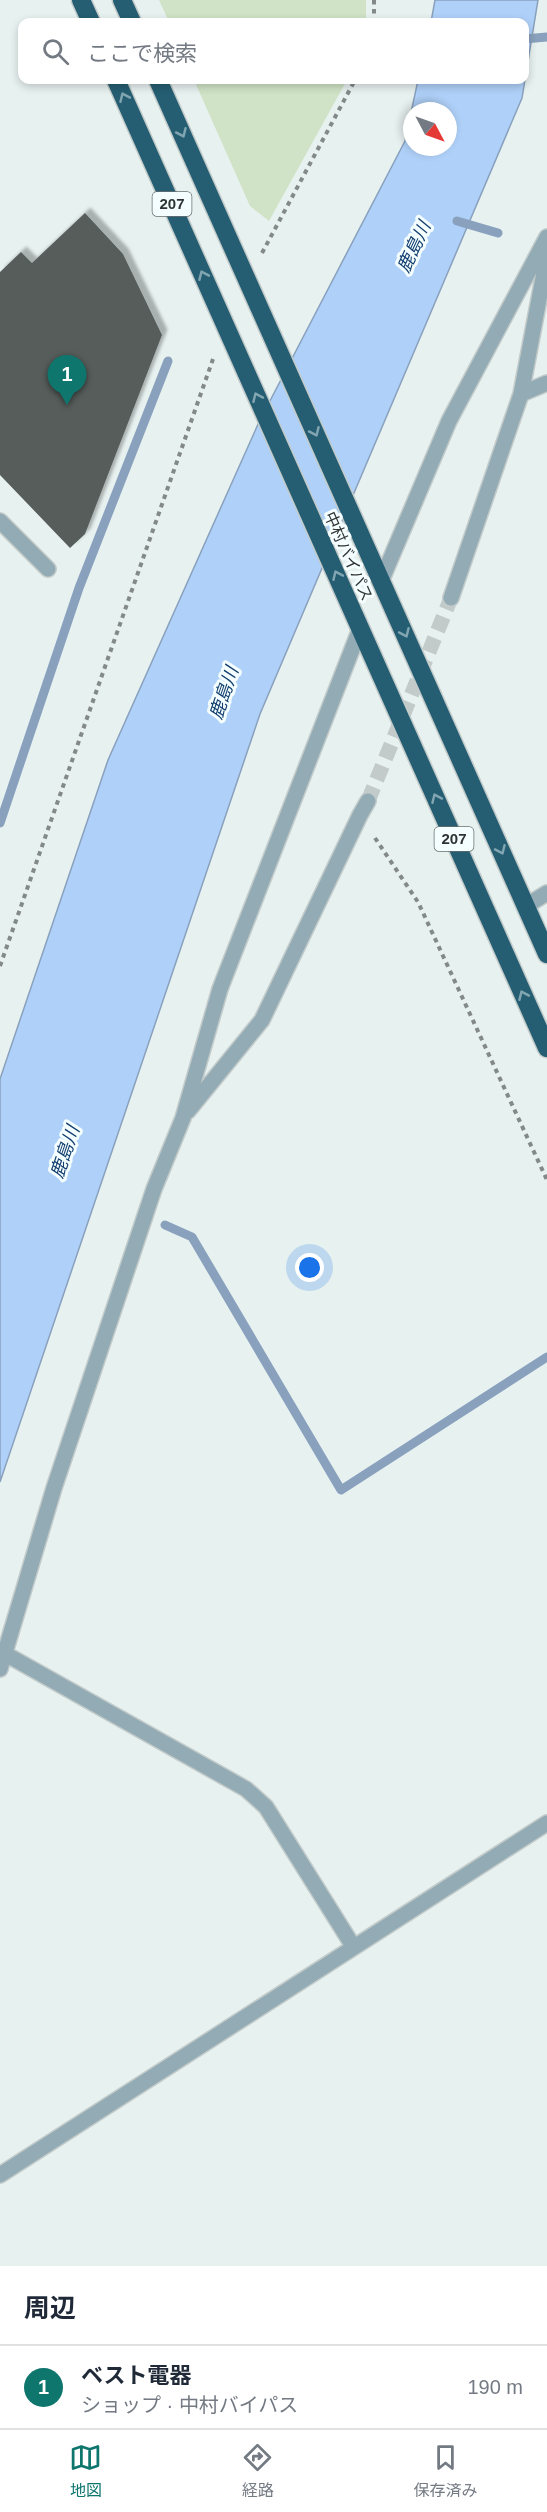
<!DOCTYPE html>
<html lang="ja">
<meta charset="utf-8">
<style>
:root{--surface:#fff;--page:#f6f6f7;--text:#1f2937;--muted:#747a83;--line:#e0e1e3;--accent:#0f766e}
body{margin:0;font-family:Arial,"Noto Sans JP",sans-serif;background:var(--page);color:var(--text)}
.compass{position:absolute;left:403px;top:102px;width:54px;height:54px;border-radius:50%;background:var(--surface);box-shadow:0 3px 9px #0003;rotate:131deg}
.you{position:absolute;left:310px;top:1268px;width:21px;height:21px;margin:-15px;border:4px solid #fff;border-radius:50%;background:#1a73e8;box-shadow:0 0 0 9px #1a73e833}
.badge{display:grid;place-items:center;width:39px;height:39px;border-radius:50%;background:var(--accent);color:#fff;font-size:20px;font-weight:700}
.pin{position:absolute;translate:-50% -50px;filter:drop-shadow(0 2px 3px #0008)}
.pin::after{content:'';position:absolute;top:32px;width:21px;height:18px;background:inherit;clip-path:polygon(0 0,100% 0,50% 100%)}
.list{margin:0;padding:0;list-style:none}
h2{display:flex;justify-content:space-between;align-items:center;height:78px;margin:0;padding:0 24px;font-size:26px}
h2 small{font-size:20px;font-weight:400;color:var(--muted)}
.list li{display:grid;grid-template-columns:39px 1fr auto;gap:18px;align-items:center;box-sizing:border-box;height:84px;padding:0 24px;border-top:2px solid var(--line)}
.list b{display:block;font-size:22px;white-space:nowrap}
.list p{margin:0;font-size:20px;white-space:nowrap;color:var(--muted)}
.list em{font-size:20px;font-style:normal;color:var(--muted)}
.icon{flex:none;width:33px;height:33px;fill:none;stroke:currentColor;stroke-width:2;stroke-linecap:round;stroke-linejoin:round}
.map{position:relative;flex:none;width:547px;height:2266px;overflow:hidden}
.search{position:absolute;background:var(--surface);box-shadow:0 3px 9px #0003;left:18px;right:18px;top:18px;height:66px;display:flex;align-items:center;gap:15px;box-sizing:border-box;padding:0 21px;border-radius:12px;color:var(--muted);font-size:22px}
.sheet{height:162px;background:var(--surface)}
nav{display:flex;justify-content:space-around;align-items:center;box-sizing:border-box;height:84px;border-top:2px solid var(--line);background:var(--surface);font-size:16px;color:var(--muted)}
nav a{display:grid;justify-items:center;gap:3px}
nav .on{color:var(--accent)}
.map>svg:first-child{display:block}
.green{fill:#d0e3c6}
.water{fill:#afd0f8;stroke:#89a1bd;stroke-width:1.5;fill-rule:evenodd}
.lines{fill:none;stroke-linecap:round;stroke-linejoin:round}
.stream{stroke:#89a1bd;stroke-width:9}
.building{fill:#565d5a;filter:url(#shadow)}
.minor-tunnel{stroke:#c2cbca;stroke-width:15;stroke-dasharray:15 8;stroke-linecap:butt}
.minor-casing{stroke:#c2cbca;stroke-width:18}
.highway-casing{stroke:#c2cbca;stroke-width:21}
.path{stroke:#838989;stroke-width:4;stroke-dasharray:4.5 4.5;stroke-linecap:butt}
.minor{stroke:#93abb5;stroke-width:15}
.highway{stroke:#255e72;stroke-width:18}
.oneway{stroke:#82a6b1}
.labels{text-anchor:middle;stroke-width:6;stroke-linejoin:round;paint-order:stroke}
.shield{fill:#f4fefe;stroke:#6a7070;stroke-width:1.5}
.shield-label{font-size:15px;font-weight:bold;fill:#2f3333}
.street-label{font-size:16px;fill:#2f3333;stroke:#f4fefe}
.water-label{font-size:18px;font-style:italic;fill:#123e6f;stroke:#f4fefe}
</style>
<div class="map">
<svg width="547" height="2266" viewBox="0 0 547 2266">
<defs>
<filter id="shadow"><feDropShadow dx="5.5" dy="-5.5" stdDeviation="1.5" flood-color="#0004"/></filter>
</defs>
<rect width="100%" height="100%" fill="#e7f1f0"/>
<path class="green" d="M159 0H366V22H169Z
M194 80H347L269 221 250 206Z"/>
<path class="water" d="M435 0H538L522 98 260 714 0 1482V1079L108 760 259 422 405 141 418 80H524V22H431ZM412 111H448V147H412Z"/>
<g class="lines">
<path class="stream" d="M524 39 547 37
M457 221 498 233
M0 823 79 588 168 361
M165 1225 192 1237 341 1490 547 1357"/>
</g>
<path class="building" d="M85 213 123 254 162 335 85 534 70 548 0 475V272L21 252 32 263Z"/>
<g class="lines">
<path class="minor-tunnel" d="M368 801 451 598"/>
<g class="minor-casing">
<path id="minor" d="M521 394 547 383
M0 521 48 569
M382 579 449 421 547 237
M451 598 521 394 547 257
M526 906 547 893
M188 1111 262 1020 360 815 368 801
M0 1651 246 1789 266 1807 353 1946
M0 1669 54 1488 154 1189 183 1118 220 989 360 629
M0 2175 547 1823"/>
</g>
<g class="highway-casing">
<path id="highway" d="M81 0 91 22
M122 0 132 22
M116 80 547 1048
M158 80 547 954"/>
</g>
<path class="path" d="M374 0V22
M262 253 355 80
M375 838 418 902 547 1180
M0 966 213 359"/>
<use href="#minor" class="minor"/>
<use href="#highway" class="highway"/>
</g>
<defs><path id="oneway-chevron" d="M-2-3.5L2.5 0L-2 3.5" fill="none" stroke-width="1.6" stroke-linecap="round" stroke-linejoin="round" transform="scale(1.5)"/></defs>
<g class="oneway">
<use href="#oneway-chevron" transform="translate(124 97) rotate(-114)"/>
<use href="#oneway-chevron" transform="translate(182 133) rotate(66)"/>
<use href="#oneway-chevron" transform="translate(203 275) rotate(-114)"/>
<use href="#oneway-chevron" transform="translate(257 397) rotate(-114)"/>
<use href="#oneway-chevron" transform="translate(315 432) rotate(66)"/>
<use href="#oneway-chevron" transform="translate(337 575) rotate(-114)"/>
<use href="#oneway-chevron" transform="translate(405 633) rotate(66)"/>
<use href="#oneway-chevron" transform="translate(436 798) rotate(-114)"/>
<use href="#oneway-chevron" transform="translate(501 850) rotate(66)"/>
<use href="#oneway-chevron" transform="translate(523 995) rotate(-114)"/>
</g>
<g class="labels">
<g class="shield">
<rect x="152.5" y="192" width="39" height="24" rx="4.5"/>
<rect x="434.5" y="827" width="39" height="24" rx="4.5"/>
</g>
<g class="shield-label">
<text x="172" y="209">207</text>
<text x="454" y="844">207</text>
</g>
<g class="street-label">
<text transform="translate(349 556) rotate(66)" y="6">中村バイパス</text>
</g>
<g class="water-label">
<text transform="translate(414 247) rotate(-65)" y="6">鹿島川</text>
<text transform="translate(224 693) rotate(-71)" y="6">鹿島川</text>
<text transform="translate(65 1152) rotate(-71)" y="6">鹿島川</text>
</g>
</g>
</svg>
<svg class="compass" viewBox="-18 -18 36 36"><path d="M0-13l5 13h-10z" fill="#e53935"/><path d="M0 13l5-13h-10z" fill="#747a83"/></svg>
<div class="you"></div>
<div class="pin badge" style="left:67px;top:405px">1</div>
<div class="search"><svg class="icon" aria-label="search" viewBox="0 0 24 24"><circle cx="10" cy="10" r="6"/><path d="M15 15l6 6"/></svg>ここで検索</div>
</div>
<section class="sheet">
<h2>周辺<small></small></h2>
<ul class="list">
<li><span class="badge">1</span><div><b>ベスト電器</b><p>ショップ · 中村バイパス</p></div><em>190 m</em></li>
</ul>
</section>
<nav>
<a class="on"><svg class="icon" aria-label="map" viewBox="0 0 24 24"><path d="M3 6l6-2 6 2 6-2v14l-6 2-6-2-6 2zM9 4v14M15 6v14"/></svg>地図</a>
<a><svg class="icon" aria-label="directions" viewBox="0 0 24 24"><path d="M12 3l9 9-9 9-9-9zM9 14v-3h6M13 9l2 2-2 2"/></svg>経路</a>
<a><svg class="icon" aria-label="saved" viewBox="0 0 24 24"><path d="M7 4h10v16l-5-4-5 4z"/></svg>保存済み</a>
</nav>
